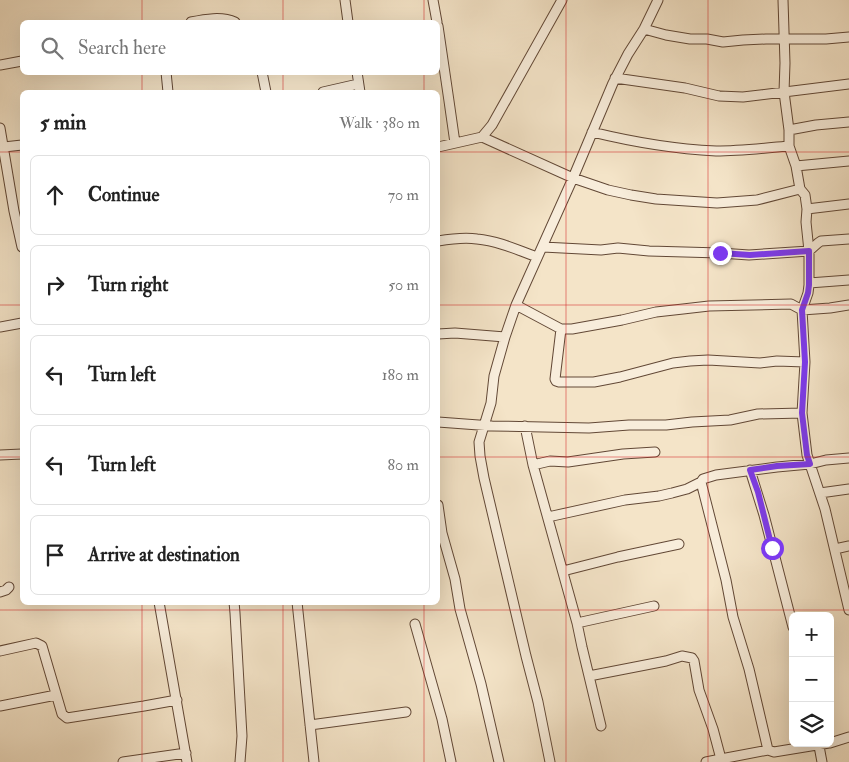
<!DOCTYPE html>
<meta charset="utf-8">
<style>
:root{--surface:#fff;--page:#f2f2f2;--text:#222;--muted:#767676;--line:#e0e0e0}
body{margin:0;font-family:"IM FELL Double Pica",serif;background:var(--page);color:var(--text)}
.controls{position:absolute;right:15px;bottom:15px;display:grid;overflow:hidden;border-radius:8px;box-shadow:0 5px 20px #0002}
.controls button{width:45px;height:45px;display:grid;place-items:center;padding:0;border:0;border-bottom:1px solid var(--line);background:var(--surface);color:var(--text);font:25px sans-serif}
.stop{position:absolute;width:15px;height:15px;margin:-11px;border:4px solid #7c3aed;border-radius:50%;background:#fff}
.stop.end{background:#7c3aed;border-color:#fff;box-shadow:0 1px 5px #0008}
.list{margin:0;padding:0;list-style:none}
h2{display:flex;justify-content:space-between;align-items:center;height:65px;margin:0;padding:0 20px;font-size:21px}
h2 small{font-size:16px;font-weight:400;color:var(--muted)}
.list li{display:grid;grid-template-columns:32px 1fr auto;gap:15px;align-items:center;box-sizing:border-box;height:80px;margin:0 10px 10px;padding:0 10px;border:1px solid var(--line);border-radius:8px}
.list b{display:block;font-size:19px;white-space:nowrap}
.list em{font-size:16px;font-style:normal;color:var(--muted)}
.icon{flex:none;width:28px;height:28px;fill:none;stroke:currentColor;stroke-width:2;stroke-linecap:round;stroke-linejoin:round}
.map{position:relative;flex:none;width:849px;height:762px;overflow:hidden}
.search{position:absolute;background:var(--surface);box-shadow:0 5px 20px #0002;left:20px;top:20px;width:420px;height:55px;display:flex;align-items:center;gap:12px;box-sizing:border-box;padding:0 18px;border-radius:8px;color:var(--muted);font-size:19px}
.panel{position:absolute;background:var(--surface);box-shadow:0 5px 20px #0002;left:20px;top:90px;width:420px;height:515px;border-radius:8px}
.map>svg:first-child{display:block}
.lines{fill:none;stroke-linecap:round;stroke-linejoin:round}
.minor-casing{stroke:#624836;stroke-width:11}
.minor{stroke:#f8eddb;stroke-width:9}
.route{stroke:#7c3aed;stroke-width:6}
.grid{fill:none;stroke:#d62828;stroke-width:1;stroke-opacity:0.55}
</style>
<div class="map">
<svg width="849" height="762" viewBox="0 0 849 762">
<rect width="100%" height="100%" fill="#f4e4c8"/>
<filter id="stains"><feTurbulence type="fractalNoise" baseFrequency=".004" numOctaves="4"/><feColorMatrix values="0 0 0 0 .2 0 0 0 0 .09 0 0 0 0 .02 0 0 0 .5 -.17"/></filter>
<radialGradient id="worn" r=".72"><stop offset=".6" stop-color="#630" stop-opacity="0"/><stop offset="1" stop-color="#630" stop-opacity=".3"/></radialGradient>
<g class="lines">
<g class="minor-casing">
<path id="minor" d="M345 0 348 22
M433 0 437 22
M783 0 785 63 784 92 789 130V146L796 166 800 189 805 195 807 209 806 222 809 251V285L808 293 802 310 805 362 802 413 807 455 825 509 849 610
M191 22C205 19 222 16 235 22
M438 26 449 101 455 143
M644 29 666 35 690 39H707L723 42 743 40 766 39H826L849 37
M0 65 22 61
M166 72 168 92
M262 72 266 92
M357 72 360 92
M615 78 685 88 719 96 743 97 849 84
M323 92 358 84
M0 128 14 211 22 247
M789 130 816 125 849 122
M592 132C633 142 674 149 716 151 740 151 765 148 789 146
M482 137 573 178 608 190 631 195 656 199 717 203 757 200 800 189
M4 147 22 145
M438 147 482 137 492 125 562 0
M796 166 849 161
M807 209 849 204
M438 241C450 239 464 237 477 239 498 241 518 250 537 257
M543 247 601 250 618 248 649 251 720 253 749 255 809 251 818 243 821 241 849 239
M809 283 849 280
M516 305 561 329H572L622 320 656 312 683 309 709 306 791 304 802 310 830 308 849 305
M0 327 22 323
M561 329 555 379 556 381 559 382H594L620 377 673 363 690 361 708 360 760 363 777 361 805 362
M438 334 455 333 505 337
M438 422 492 426 589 428 629 425H666L692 422 730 420 758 414 802 413
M525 426 533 465 577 623 582 647 601 726
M0 455 22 454
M533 465 550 461 568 462 623 454 655 452
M750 470 764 515 793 627
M701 482 726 580 733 617 749 669 768 750
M820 493 849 489
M438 505 442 533 455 579 460 609 481 684 499 762
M548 517 625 500 659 496 672 493 687 489 701 482 703 479 716 475 777 467 810 464 826 460 849 458
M835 549 849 546
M563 571 618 557 679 544
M0 592 6 590 9 587
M159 602 187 762
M234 602 235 613 242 736 240 762
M297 602 314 762
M577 623 654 606
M415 624 442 719 451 762
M0 651 36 643 42 646 62 714 67 718 144 706 177 700
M589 676 666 661 682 656 692 658 694 661 699 690 713 729 721 759 706 762
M0 706 56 695
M310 725 406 712
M830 743 849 737
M819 746 822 762
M123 762 186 753
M550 762 538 702 526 656 484 478 480 456 479 442 491 403 494 376 505 337 516 305 573 178 613 83 628 54 644 29 658 0
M720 762 721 759 768 750 774 752 829 743"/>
</g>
<use href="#minor" class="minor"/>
</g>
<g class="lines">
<path class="route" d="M720 253 750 255 809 251V285L808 293 802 310 805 362 802 413 807 455 810 464 777 466 750 470 758 492 772 548"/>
</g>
<path class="grid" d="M142 0V22M283 0V22M424 0V22M566 0V762M708 0V762M142 72V92M283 72V92M424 72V92M0 152H22M438 152H849M0 305H22M438 305H849M0 457H22M438 457H849M142 602V762M283 602V762M424 602V762M0 610H849"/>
<rect width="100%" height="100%" filter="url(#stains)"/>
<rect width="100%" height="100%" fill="url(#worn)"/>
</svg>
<div class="controls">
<button>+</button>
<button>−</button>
<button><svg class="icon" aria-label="layers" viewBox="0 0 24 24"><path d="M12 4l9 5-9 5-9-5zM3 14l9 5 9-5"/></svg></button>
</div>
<div class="stop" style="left:772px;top:548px"></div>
<div class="stop end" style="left:720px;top:253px"></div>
<div class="search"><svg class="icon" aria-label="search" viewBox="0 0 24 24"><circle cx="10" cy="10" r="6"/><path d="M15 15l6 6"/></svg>Search here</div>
<section class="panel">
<h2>5 min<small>Walk · 380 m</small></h2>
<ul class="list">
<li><svg class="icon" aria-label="ahead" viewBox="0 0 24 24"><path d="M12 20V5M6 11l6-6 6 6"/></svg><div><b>Continue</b></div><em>70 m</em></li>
<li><svg class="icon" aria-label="right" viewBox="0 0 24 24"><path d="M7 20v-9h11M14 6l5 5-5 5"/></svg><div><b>Turn right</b></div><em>50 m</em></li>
<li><svg class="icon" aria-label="left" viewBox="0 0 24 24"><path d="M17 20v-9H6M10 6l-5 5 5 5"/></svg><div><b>Turn left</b></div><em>180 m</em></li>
<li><svg class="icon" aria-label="left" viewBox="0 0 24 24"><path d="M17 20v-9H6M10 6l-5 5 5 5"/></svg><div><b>Turn left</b></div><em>80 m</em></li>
<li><svg class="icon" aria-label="arrive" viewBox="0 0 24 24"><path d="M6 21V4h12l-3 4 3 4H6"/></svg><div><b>Arrive at destination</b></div></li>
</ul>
</section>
</div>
